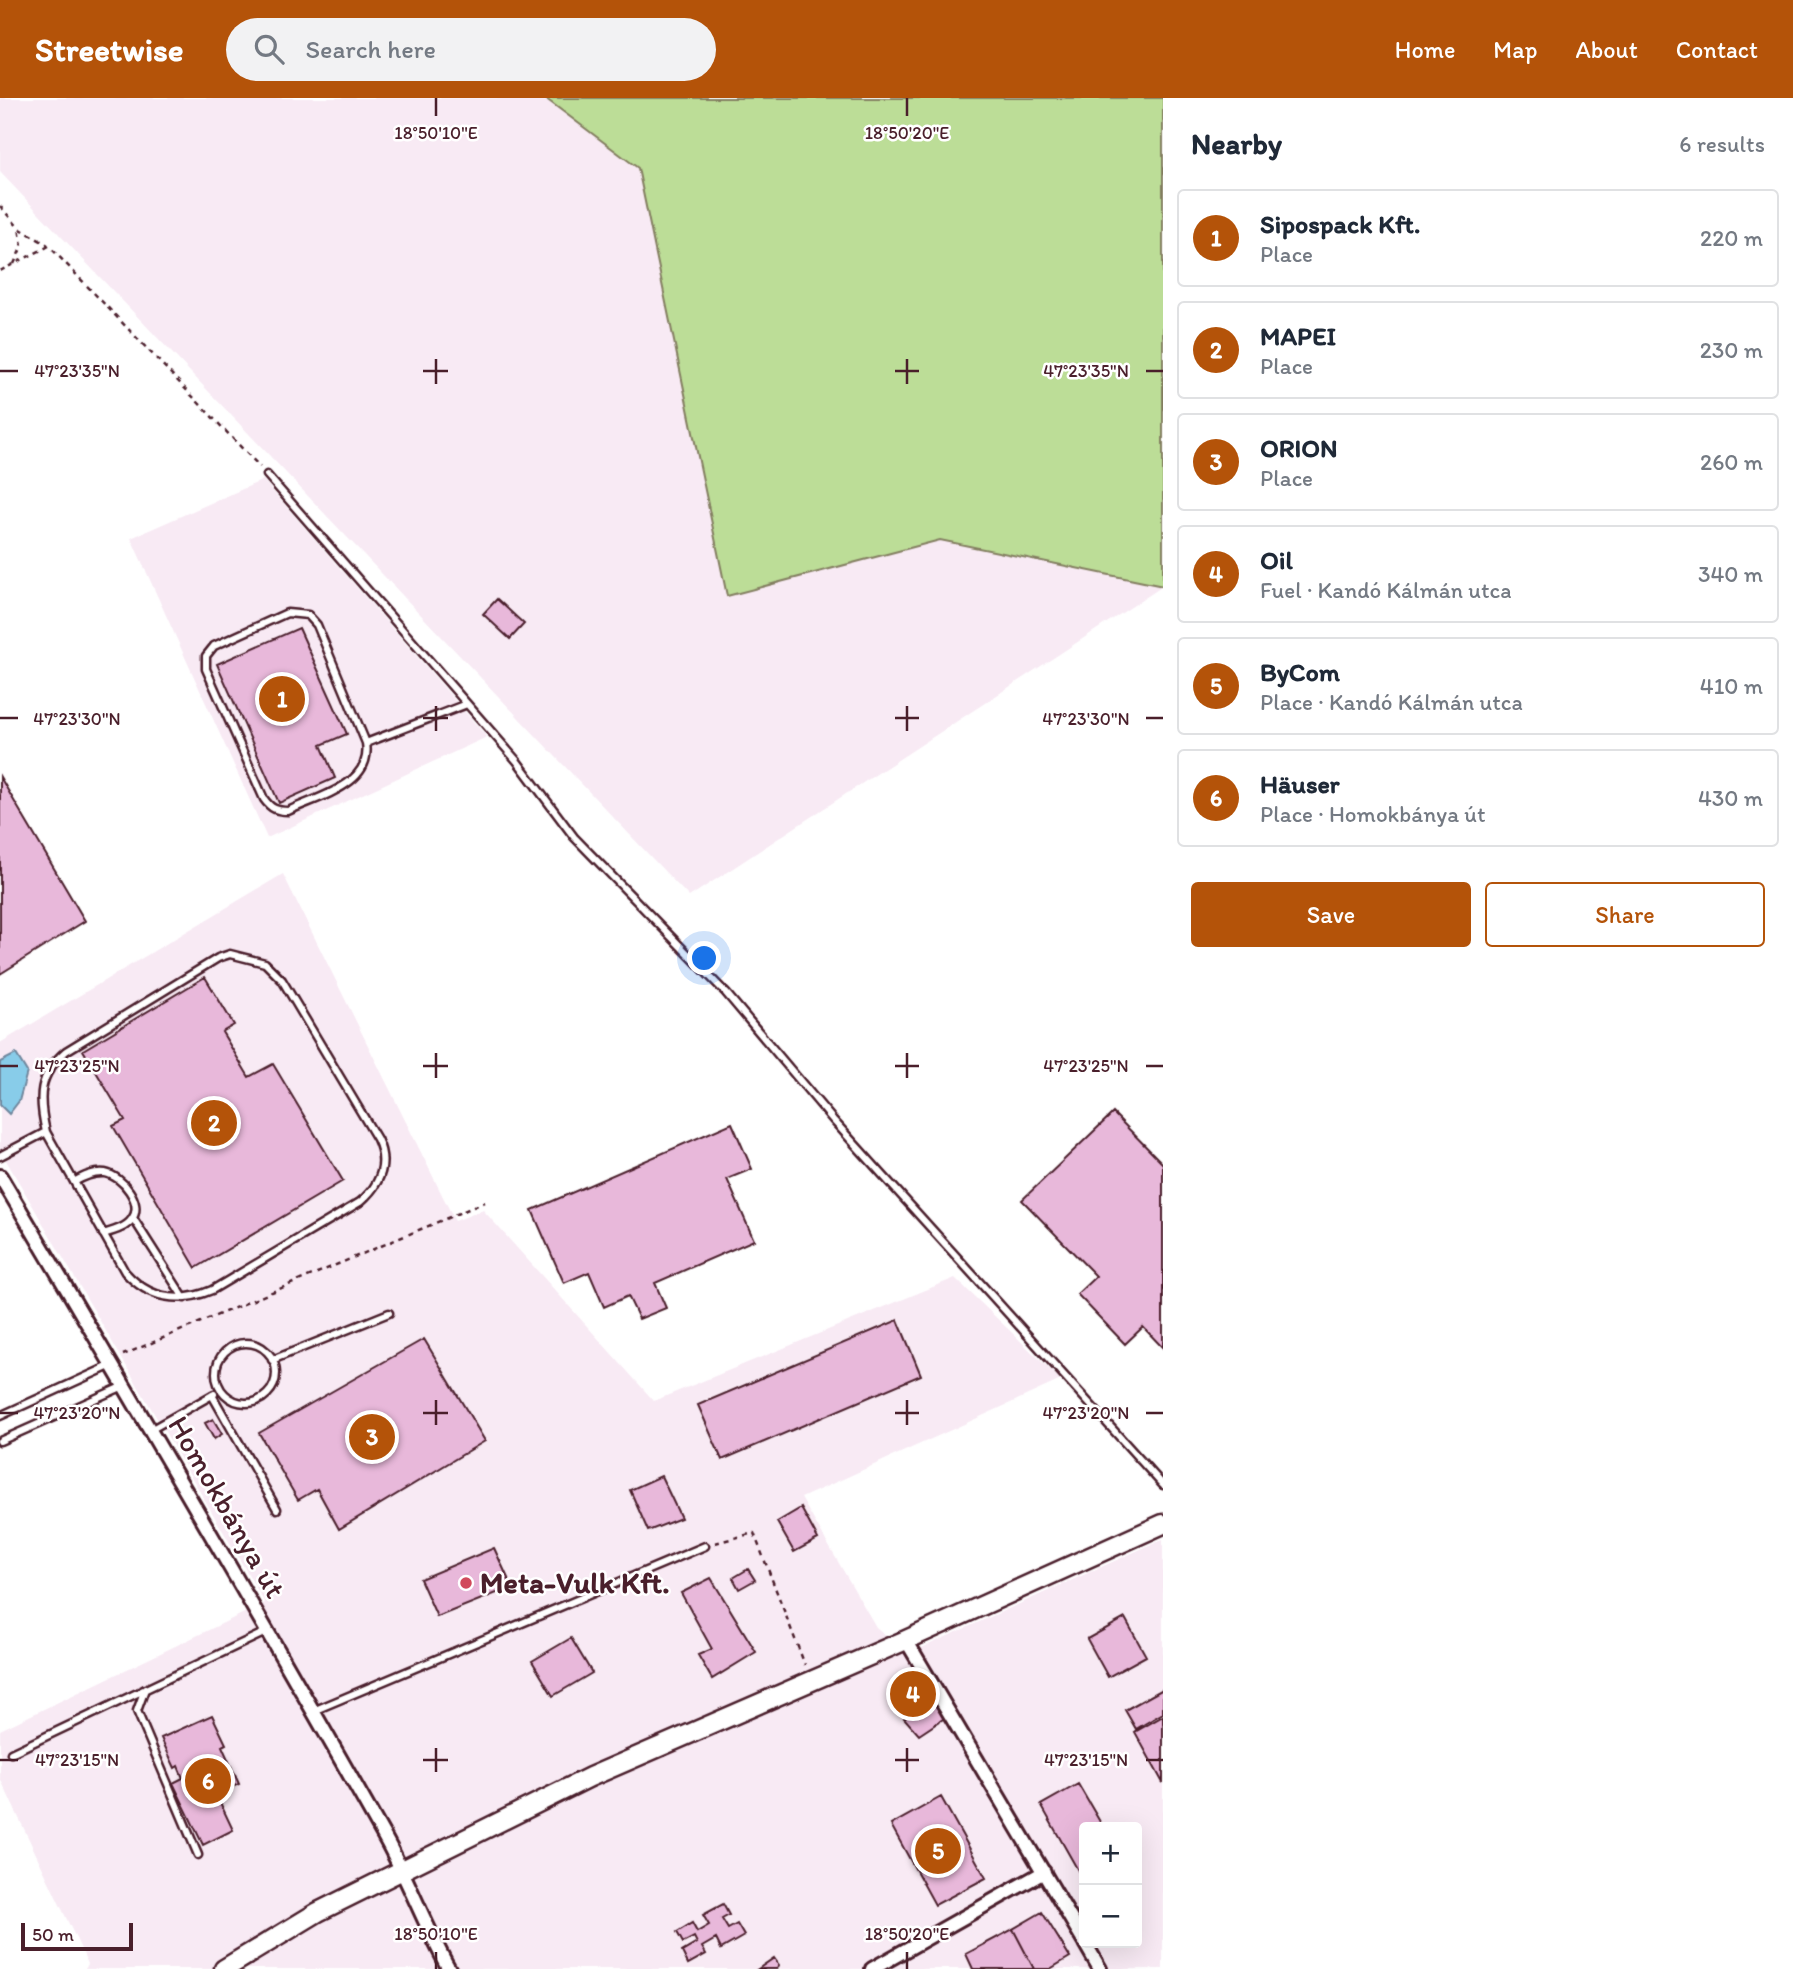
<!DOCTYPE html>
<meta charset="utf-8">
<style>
:root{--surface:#fff;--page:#f2f2f3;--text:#1f2937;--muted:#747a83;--line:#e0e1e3;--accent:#b45309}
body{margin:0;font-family:Itim,sans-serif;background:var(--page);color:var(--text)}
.controls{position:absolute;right:21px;bottom:21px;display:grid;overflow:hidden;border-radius:7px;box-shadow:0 7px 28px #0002}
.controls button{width:63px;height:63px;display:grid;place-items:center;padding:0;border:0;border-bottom:2px solid var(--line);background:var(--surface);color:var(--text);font:35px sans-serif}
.scale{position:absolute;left:21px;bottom:18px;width:112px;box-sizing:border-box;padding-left:7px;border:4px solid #4a1f2b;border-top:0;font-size:19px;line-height:24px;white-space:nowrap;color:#4a1f2b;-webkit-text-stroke:5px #fff;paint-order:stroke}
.you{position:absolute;left:705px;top:861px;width:24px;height:24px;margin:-18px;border:5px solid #fff;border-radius:50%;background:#1a73e8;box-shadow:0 0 0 10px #1a73e833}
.badge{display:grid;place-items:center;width:46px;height:46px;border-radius:50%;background:var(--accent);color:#fff;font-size:23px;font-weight:700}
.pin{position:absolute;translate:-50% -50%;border:4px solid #fff;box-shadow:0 2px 7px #0006}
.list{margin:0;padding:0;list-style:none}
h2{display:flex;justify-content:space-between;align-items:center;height:91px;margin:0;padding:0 28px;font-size:30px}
h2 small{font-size:23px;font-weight:400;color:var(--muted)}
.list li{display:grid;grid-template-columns:46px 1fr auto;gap:21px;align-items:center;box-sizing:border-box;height:98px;margin:0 14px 14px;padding:0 14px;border:2px solid var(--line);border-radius:7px}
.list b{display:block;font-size:26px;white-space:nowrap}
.list p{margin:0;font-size:23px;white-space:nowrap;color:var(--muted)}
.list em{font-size:23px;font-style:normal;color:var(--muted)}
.actions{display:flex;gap:14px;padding:21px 28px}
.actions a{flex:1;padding:16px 0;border:2px solid var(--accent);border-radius:7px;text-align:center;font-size:24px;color:var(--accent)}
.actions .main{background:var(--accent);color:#fff}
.icon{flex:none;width:38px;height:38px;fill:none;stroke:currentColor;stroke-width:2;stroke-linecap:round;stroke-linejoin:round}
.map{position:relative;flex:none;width:1163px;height:1871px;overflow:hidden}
header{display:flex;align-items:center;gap:42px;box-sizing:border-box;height:98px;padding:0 35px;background:var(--accent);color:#fff}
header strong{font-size:33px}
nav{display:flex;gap:38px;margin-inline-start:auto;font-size:24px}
.search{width:490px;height:63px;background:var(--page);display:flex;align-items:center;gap:18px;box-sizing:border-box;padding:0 24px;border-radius:38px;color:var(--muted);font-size:26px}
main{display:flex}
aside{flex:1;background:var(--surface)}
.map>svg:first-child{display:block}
.built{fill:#f8eaf4;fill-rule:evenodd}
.green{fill:#bcdd97;stroke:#837e61;stroke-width:2}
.water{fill:#88cce9;stroke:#6f879d;stroke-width:2}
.building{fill:#e8b8da;stroke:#4a1f2b;stroke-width:2}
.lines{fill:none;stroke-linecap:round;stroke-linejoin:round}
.lane-casing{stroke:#4a1f2b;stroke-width:11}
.street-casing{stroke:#4a1f2b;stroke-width:18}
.secondary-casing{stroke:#4a1f2b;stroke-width:23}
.path{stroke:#4a1f2b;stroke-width:2.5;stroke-dasharray:5 5;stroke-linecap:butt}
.lane{stroke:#fff;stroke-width:6}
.street{stroke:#fff;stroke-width:12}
.secondary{stroke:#fff;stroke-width:18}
.ticks{fill:none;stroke:#4a1f2b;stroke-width:2.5}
.poi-dot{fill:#d1495b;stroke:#fff;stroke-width:2.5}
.labels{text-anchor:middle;stroke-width:5;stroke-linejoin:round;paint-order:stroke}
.street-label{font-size:30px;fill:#4a1f2b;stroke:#fff}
.poi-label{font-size:30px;font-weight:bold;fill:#4a1f2b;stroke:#fff;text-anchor:start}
.ticks-label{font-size:18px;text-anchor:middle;fill:#4a1f2b;stroke:#fff;stroke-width:5;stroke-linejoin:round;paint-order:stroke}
</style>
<header>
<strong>Streetwise</strong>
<div class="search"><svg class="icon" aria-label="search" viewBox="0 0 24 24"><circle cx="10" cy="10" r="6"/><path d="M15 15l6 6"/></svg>Search here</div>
<nav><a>Home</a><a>Map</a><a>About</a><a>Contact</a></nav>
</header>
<main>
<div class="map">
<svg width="1163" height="1871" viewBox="0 0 1163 1871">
<rect width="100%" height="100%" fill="#fff"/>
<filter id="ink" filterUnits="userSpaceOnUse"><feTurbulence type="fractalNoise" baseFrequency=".0143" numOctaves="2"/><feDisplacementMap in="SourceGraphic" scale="14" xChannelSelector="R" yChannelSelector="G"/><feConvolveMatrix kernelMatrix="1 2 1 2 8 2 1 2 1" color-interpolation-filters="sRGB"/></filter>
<g filter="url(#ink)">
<path class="built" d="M0 0H545L638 70 727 497 940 442 1163 488 689 799 0 74Z
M263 382 487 639 267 740 131 440Z
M283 776 455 1123 483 1112 654 1303 955 1180 1061 1282 801 1400 876 1529 908 1556 1163 1441V1871H85L88 1866 0 1680V1632L265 1505 0 1052V945ZM1084 1729H1137V1845H1084Z"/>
<path class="green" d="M545 0H1163V488L940 442 727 498 638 70Z"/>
<path class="water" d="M16 956 27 974 19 1003 9 1016 0 1007V964Z"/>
<path class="building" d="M497 501 524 526 510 541 483 516Z
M299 530 347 636 321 647 335 680 279 705 217 566Z
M0 679 85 823 0 876Z
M205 879 234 927 222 934 249 979 273 966 343 1083 196 1170 113 1028 125 1022 83 952Z
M1113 1015 1163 1066V1250L1143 1229 1125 1246 1077 1196 1096 1178 1022 1102Z
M732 1025 752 1071 727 1081 754 1142 655 1185 666 1210 639 1221 628 1198 604 1209 589 1174 564 1185 532 1112Z
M898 1222 921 1277 722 1362 698 1307Z
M424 1241 485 1343 339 1431 317 1391 298 1402 259 1335Z
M213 1321 222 1336 214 1341 205 1325Z
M661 1378 681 1420 648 1433 630 1392Z
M801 1410 818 1441 794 1454 777 1424Z
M494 1450 512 1489 437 1519 420 1481Z
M748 1471 755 1482 739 1491 733 1480Z
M711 1480 756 1554 712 1581 698 1557 712 1551 681 1495Z
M1125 1520 1146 1558 1108 1579 1087 1541Z
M571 1540 592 1575 553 1598 532 1563Z
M1163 1591V1615L1136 1631 1125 1612Z
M937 1606 946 1619 919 1637 904 1620 916 1612 919 1617Z
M212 1617 226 1646 222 1648 239 1686 216 1696 233 1732 203 1747 173 1685 183 1680 178 1668 175 1670 161 1640Z
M1163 1618V1685L1135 1634Z
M1078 1686 1103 1729H1084V1783L1041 1707Z
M941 1699 986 1780 935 1807 891 1727Z
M723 1806 729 1817 722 1821 728 1831 737 1826 744 1838 721 1851 716 1841 702 1849 706 1856 688 1866 682 1854 697 1845 694 1839 683 1845 677 1834 692 1825 697 1834 709 1827 703 1817Z
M1042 1814 1070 1859 1050 1871H1034L1013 1831Z
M1013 1831 1034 1871H973L966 1856Z
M774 1860 779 1867 777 1871H758Z"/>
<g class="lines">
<g class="lane-casing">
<path id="lane" d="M267 377 517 663 574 739 726 895 833 1022 1163 1387
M366 645 317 527 308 517 287 515 214 548 206 558V571L264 701C271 711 277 713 288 713 319 698 373 687 366 645L467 606
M230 856 265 865 282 882 377 1041C389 1066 380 1087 360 1104L212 1192C179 1206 149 1201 125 1174L46 1034C38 999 38 977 66 953L218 860Z
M0 1058 46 1034
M74 1084C84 1078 93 1074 105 1075 122 1078 144 1105 132 1121 126 1130 113 1133 103 1136
M133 1120 184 1200
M216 1275a30 30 0 1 1 60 0a30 30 0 1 1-60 0Z
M272 1262 389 1215
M212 1297 277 1411
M0 1318 112 1267
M152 1331 214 1296
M0 1343 126 1287
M145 1591 137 1613 198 1757
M313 1613 705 1448
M11 1655 268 1533"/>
</g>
<g class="street-casing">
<path id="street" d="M0 1078C130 1297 259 1516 384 1738 408 1781 425 1828 449 1871
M906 1542 1084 1843
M1085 1845 1100 1871
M872 1871 1044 1774"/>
</g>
<g class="secondary-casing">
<path id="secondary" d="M224 1871 318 1814 590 1679 906 1542 1163 1426"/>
</g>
<path class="path" d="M0 108 19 130 48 147
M14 166 22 148 19 130
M0 173 49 148 260 369
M123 1257 485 1104
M715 1445 754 1435 805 1567"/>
<use href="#lane" class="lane"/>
<use href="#street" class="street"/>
<use href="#secondary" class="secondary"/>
</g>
</g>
<path class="ticks" d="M436 0V18M907 0V18M436 261V286M907 261V286M0 273H18M423 273H448M895 273H919M1146 273H1163M436 608V633M907 608V633M0 620H18M423 620H448M895 620H919M1146 620H1163M436 955V980M907 955V980M0 968H18M423 968H448M895 968H919M1146 968H1163M436 1302V1327M907 1302V1327M0 1315H18M423 1315H448M895 1315H919M1146 1315H1163M436 1650V1674M907 1650V1674M0 1662H18M423 1662H448M895 1662H919M1146 1662H1163M436 1854V1871M907 1854V1871"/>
<circle class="poi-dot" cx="466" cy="1485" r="7"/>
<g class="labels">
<g class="street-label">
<text transform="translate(227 1409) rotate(60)" y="10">Homokbánya út</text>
</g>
<g class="poi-label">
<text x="480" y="1495">Meta-Vulk Kft.</text>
</g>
</g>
<g class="ticks-label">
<text x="436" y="41">18°50'10"E</text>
<text x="907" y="41">18°50'20"E</text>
<text x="77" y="279">47°23'35"N</text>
<text x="1086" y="279">47°23'35"N</text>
<text x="77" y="627">47°23'30"N</text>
<text x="1086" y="627">47°23'30"N</text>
<text x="77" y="974">47°23'25"N</text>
<text x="1086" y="974">47°23'25"N</text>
<text x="77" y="1321">47°23'20"N</text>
<text x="1086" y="1321">47°23'20"N</text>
<text x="77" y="1668">47°23'15"N</text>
<text x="1086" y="1668">47°23'15"N</text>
<text x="436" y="1842">18°50'10"E</text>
<text x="907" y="1842">18°50'20"E</text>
</g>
</svg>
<div class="controls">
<button>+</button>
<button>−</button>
</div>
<div class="scale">50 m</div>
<div class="you"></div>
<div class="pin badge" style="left:282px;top:601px">1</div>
<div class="pin badge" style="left:214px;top:1025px">2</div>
<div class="pin badge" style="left:372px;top:1339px">3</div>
<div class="pin badge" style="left:913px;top:1596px">4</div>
<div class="pin badge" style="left:938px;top:1753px">5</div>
<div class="pin badge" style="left:208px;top:1683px">6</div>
</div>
<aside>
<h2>Nearby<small>6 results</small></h2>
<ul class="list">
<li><span class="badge">1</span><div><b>Sipospack Kft.</b><p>Place</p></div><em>220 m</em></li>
<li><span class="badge">2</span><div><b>MAPEI</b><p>Place</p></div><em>230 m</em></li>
<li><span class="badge">3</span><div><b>ORION</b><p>Place</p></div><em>260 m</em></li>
<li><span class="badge">4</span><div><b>Oil</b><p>Fuel · Kandó Kálmán utca</p></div><em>340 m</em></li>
<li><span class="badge">5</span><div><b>ByCom</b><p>Place · Kandó Kálmán utca</p></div><em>410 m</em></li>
<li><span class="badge">6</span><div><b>Häuser</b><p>Place · Homokbánya út</p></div><em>430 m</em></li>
</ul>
<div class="actions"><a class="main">Save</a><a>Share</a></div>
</aside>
</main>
